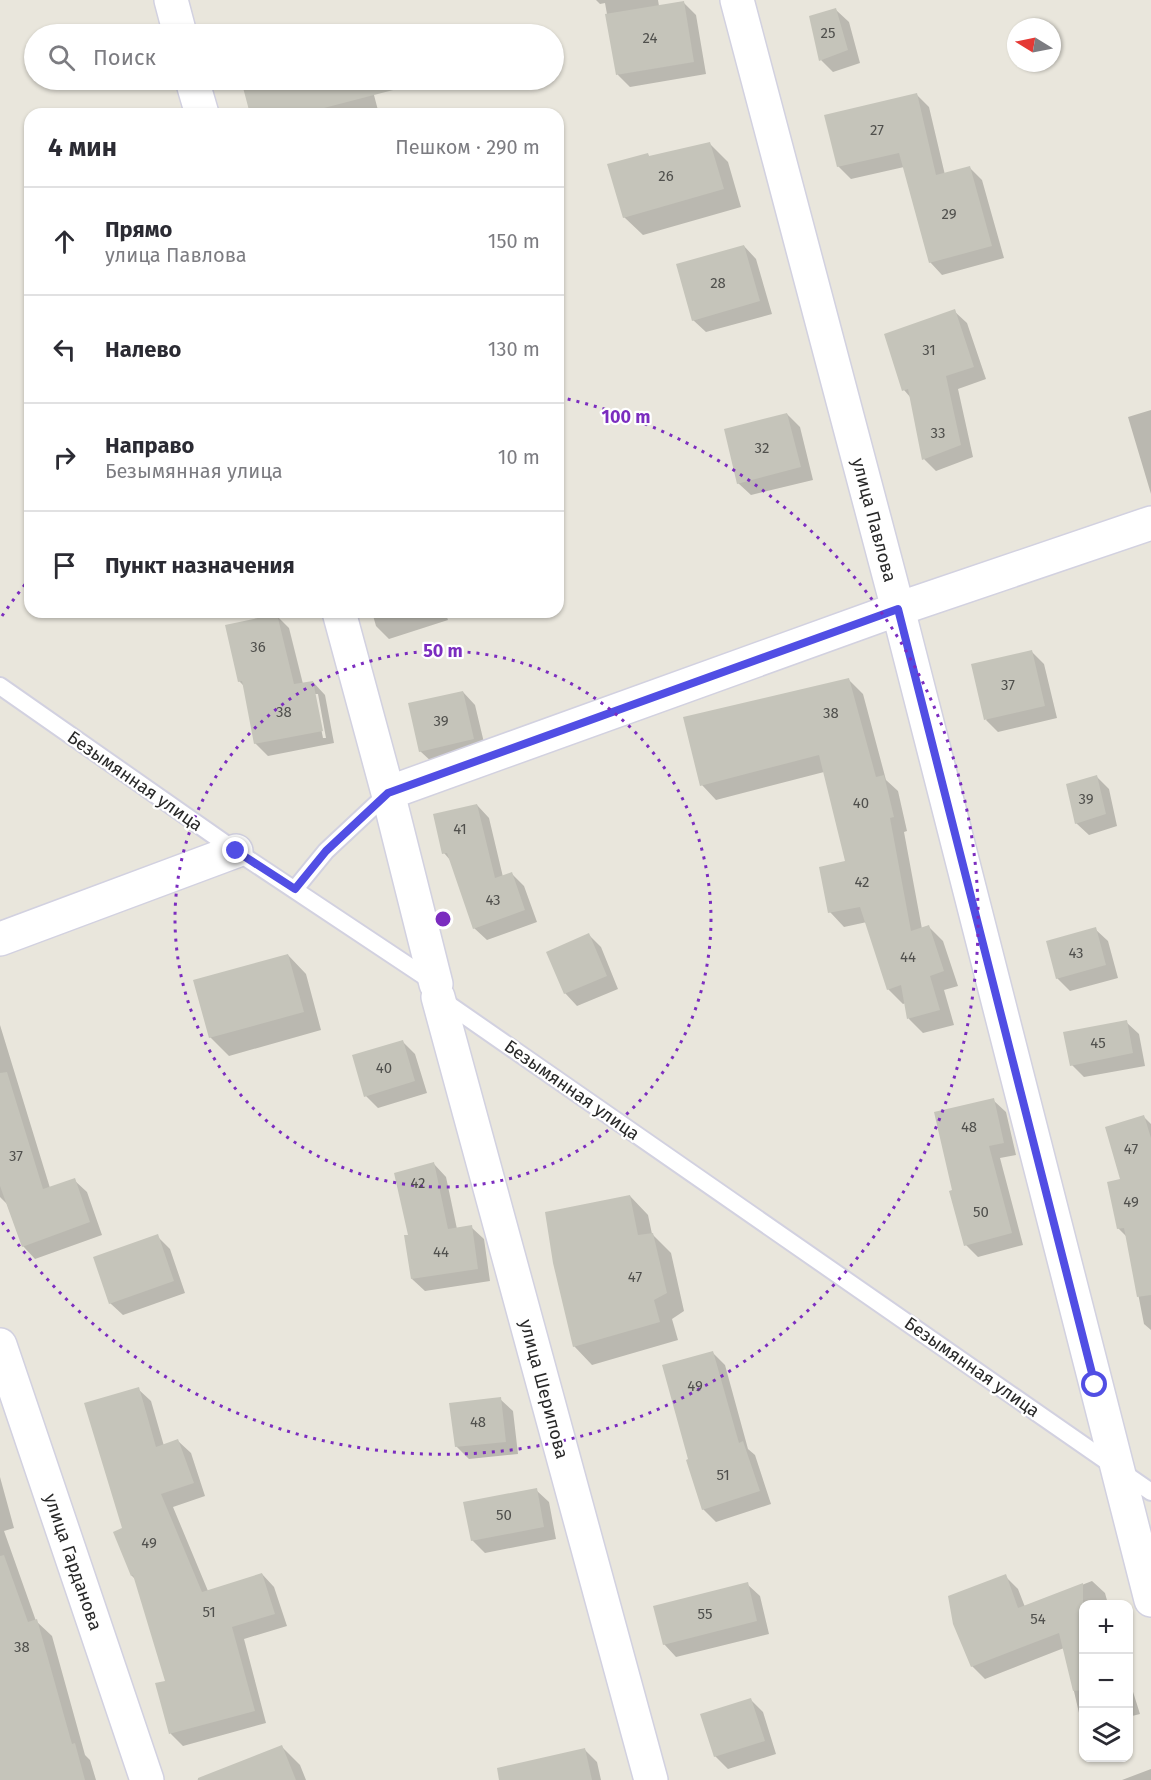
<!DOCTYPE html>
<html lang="ru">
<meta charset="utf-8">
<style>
:root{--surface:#fff;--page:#f7f7f7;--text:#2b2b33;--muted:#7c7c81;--line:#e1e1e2}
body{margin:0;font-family:"Fira Sans",sans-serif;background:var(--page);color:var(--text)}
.controls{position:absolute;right:18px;bottom:18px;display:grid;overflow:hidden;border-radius:12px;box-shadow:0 2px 4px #0004}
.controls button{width:54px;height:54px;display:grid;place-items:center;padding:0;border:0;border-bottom:2px solid var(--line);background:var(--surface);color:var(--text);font:30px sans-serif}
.compass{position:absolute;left:1007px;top:18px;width:54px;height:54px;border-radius:50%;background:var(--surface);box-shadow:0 2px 4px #0004;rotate:280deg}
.stop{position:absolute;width:18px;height:18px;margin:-14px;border:4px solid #514ee4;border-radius:50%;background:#fff}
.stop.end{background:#514ee4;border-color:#fff;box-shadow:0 2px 6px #0008}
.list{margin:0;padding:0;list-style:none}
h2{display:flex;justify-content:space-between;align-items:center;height:78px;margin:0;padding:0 24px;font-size:26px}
h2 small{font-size:20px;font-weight:400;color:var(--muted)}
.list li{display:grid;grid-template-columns:39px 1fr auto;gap:18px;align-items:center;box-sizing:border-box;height:108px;padding:0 24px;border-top:2px solid var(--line)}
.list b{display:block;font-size:22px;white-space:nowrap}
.list p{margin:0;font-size:20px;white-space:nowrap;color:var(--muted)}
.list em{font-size:20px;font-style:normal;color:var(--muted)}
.icon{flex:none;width:33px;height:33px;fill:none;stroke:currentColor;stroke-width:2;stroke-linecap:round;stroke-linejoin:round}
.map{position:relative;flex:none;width:1151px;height:1780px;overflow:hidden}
.search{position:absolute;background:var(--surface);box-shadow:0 2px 4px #0004;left:24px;top:24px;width:540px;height:66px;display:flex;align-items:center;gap:15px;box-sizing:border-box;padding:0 21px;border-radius:33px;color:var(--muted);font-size:22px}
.panel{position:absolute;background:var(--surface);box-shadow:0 2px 4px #0004;left:24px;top:108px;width:540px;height:510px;border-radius:18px}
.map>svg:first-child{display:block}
.shadow{fill:#0003;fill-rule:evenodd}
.building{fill:#c5c4ba}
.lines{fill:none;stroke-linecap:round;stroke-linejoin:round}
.lane-casing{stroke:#d2d1e0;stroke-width:20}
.street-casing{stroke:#d2d1e0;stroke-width:36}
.lane{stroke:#fff;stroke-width:16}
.street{stroke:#fff;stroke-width:33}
.route{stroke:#514ee4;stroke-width:8}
.ring{fill:none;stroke:#7b2cbf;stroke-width:3;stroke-dasharray:3 6}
.labels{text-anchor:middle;stroke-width:4.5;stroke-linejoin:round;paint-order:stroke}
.number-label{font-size:15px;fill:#50504d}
.street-label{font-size:18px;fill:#292929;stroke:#fff}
.centre{fill:#7b2cbf;stroke:#fff;stroke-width:3}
.ring-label{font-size:18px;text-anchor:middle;font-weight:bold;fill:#7b2cbf;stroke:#fff;stroke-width:4.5;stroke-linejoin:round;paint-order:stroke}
</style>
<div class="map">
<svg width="1151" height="1780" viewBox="0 0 1151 1780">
<rect width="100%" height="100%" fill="#e9e6dc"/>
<path class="shadow" d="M596 0H658L659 6 683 2 696 15 706 74 630 87 618 75 605 3 600 4Z
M836 10 849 22 860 63 833 72 821 60Z
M242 80H370L379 114H251Z
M916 94 929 107 945 175 970 168 982 180 1004 258 942 275 930 262 904 167 851 179 838 166Z
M180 109 185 114H139Z
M710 144 728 162 741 207 643 235 624 217 647 154 651 158Z
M744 246 756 259 772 314 706 332 693 320Z
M954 311 967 323 986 379 958 389 973 457 936 471 924 459 911 398 904 390Z
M1151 410V494L1128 417Z
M787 414 800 427 813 480 751 495 738 483Z
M372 612H445L448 620 389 639 376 626Z
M276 615 289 628 303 684 313 682 325 695 334 743 268 756 255 743 245 687 239 681ZM314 694H318L326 738H323Z
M1031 651 1044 664 1057 718 998 732 986 720Z
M849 680 863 694 886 780 898 791 907 831 904 832 922 929 929 927 943 941 958 986 944 990 954 1025 923 1033 909 1019 906 1003 903 1004 888 989 867 922 844 927 830 912 847 863 824 772 716 800 702 785Z
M463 692 475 705 486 751 433 763 420 751Z
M1096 776 1109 789 1117 826 1089 835 1076 823Z
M477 805 489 818 503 877 512 874 524 886 537 922 487 940 474 928 451 861 444 853Z
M1095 929 1108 941 1118 978 1070 991 1057 978Z
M589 935 601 947 618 989 577 1006 565 993Z
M288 955 306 974 321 1030 229 1056 210 1037Z
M1126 1022 1139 1034 1145 1066 1084 1077 1072 1065Z
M0 1025 50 1188 74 1180 87 1192 102 1235 35 1259 23 1246 7 1204 0 1197Z
M402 1041 415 1054 427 1093 378 1108 366 1096Z
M993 1100 1006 1112 1016 1155 1000 1158 1023 1245 978 1257 966 1245 954 1191Z
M1144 1117 1151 1124V1330L1144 1324 1127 1237 1118 1228Z
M434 1164 446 1177 457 1229 471 1227 484 1239 490 1281 425 1291 412 1279Z
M630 1196 648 1215 652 1234 671 1253 684 1311 672 1319 678 1340 592 1365 574 1346Z
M157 1236 170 1249 185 1293 123 1315 110 1303Z
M713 1353 725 1365 748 1449 755 1455 771 1504 716 1522 703 1509 689 1460Z
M138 1389 151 1401 164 1446 178 1441 191 1453 205 1496 173 1507 208 1591 262 1574 274 1587 287 1626 244 1639 266 1723 183 1746 171 1734 157 1685 167 1682 136 1580 132 1576 115 1533 124 1529Z
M500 1399 513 1411 518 1454 469 1459 456 1446Z
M0 1477 14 1528 4 1531 36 1621 52 1636 85 1755 90 1760 96 1780H0Z
M536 1490 549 1502 556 1539 485 1553 472 1540Z
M1005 1576 1018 1589 1025 1607 1092 1581 1105 1593 1108 1604H1084V1717L1079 1713 1064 1648 985 1679 972 1666Z
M747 1584 760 1596 769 1634 676 1657 664 1644Z
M1128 1676 1140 1714 1128 1717Z
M751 1700 763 1712 776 1754 728 1769 715 1756Z
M282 1747 300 1765 306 1780H197Z
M585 1750 597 1762 601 1780H506Z
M1151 1769V1780H1122Z"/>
<path class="building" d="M684 1 694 62 616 75 605 14Z
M836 8 848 50 819 61 809 16Z
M241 80H395L397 89 301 114H250Z
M917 93 936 175 970 166 992 246 929 263 899 153 837 167 824 115Z
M710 142 724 189 623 218 607 164 648 153 649 156Z
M744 245 760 301 692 321 676 264Z
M955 309 974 367 946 376 961 445 922 460 908 389 902 391 884 334Z
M787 413 801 467 737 484 724 429Z
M277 614 294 684 313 681 323 731 254 744 242 681 238 682 225 625Z
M1032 650 1045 706 984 720 971 664Z
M849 678 876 777 884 775 894 817 890 818 911 931 929 925 944 971 930 976 940 1010 907 1019 901 985 887 990 860 907 828 913 819 867 845 861 819 755 700 786 683 717Z
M463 691 474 739 419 752 408 703Z
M1097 775 1106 814 1075 824 1066 784Z
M477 804 495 878 512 872 525 910 473 929 447 853 442 854 433 814Z
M1096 927 1106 965 1056 979 1046 941Z
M589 933 607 976 564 994 546 952Z
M288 954 304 1012 209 1038 193 980Z
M1127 1020 1133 1053 1070 1066 1063 1032Z
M403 1040 415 1081 364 1097 352 1055Z
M7 1072 43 1189 75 1178 90 1222 22 1247 0 1186V1073Z
M994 1098 1004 1143 989 1146 1012 1233 964 1246 949 1191 952 1190 934 1112Z
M1144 1115 1151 1138V1295L1137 1297 1124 1228 1117 1229 1107 1182 1120 1179 1105 1127Z
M434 1162 448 1229 472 1225 478 1269 411 1279 404 1235H408L394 1173Z
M630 1195 638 1235 653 1233 667 1293 654 1300 660 1322 573 1347 553 1263 545 1212Z
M158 1234 174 1281 109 1304 93 1257Z
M713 1351 739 1443 743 1441 760 1491 702 1510 686 1460 688 1459 662 1365Z
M139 1387 156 1447 178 1439 194 1483 161 1494 202 1592 262 1573 275 1614 232 1627 255 1711 169 1734 155 1683 165 1681 133 1575 131 1576 113 1532 122 1528 84 1403Z
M501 1397 506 1442 455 1447 449 1403Z
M537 1488 544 1527 471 1541 463 1502Z
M4 1555 28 1622 37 1619 72 1744 75 1743 85 1780H0V1556Z
M1006 1574 1018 1608 1083 1583V1690L1073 1691 1059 1633 971 1667 953 1624 948 1596Z
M748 1582 757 1621 663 1645 653 1606Z
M751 1698 765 1741 714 1757 700 1714Z
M282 1745 296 1780H198V1778Z
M585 1748 592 1780H499L497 1768Z"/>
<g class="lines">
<g class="lane-casing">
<path id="lane" d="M0 686 236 851 436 984 438 997 1151 1492
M295 889 326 851 388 793"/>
</g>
<g class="street-casing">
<path id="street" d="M171 0 180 34
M737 0 898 609 1151 1600
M192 80 202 114
M339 612 388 793 436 984
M388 793 898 609 1151 523
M0 939 236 851
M438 997 651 1780
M0 1345 147 1780"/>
</g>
<use href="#lane" class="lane"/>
<use href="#street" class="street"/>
</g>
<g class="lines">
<path class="route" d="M236 851 295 889 326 851 388 793 898 609 1095 1385"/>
</g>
<g class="ring">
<circle cx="443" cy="919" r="268"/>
<path d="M2 616A535 535 0 0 1 27 582M559 397A535 535 0 1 1 2 1222"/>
</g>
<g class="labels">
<g class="number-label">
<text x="828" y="38">25</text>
<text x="650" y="43">24</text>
<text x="877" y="135">27</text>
<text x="666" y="181">26</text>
<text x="949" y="219">29</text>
<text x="718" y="288">28</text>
<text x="929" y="355">31</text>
<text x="938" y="438">33</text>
<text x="762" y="453">32</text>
<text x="258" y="652">36</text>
<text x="1008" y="690">37</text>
<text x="284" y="717">38</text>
<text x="831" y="718">38</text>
<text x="441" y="726">39</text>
<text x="1086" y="804">39</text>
<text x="861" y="808">40</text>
<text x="460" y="834">41</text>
<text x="862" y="887">42</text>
<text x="493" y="905">43</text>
<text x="1076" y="958">43</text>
<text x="908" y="962">44</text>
<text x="1098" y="1048">45</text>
<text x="384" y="1073">40</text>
<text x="969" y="1132">48</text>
<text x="1131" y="1154">47</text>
<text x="16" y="1161">37</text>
<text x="418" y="1188">42</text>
<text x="1131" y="1207">49</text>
<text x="981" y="1217">50</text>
<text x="441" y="1257">44</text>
<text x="635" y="1282">47</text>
<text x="695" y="1391">49</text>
<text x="478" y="1427">48</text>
<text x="723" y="1480">51</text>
<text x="504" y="1520">50</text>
<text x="149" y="1548">49</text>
<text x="209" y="1617">51</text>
<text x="705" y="1619">55</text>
<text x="1038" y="1624">54</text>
<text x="22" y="1652">38</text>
</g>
<g class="street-label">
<text transform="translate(874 520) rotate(75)" y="6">улица Павлова</text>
<text transform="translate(135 781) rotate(35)" y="6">Безымянная улица</text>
<text transform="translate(572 1090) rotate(35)" y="6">Безымянная улица</text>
<text transform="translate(972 1367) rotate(35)" y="6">Безымянная улица</text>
<text transform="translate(544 1389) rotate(75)" y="6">улица Шерипова</text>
<text transform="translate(73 1562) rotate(71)" y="6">улица Гарданова</text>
</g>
</g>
<circle cx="443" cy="919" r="9" class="centre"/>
<g class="ring-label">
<text x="626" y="423">100 m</text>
<text x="443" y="657">50 m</text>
</g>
</svg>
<div class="controls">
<button>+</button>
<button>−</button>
<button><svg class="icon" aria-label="layers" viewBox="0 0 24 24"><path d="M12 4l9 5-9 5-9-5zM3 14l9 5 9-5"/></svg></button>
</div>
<svg class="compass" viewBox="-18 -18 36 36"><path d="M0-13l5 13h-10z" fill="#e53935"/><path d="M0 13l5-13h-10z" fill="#7c7c81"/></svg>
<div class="stop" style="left:1095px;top:1385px"></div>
<div class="stop end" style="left:236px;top:851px"></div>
<div class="search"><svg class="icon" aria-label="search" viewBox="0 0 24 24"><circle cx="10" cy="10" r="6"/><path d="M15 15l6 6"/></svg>Поиск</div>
<section class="panel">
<h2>4 мин<small>Пешком · 290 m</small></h2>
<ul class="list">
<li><svg class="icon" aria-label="ahead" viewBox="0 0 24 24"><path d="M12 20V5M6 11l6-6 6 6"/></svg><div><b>Прямо</b><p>улица Павлова</p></div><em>150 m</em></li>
<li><svg class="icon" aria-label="left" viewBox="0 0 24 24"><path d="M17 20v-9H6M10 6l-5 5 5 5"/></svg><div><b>Налево</b></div><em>130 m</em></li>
<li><svg class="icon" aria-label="right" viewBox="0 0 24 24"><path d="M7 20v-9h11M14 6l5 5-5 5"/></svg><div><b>Направо</b><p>Безымянная улица</p></div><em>10 m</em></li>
<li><svg class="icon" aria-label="arrive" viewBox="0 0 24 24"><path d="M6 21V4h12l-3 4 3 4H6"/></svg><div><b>Пункт назначения</b></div></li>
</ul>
</section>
</div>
